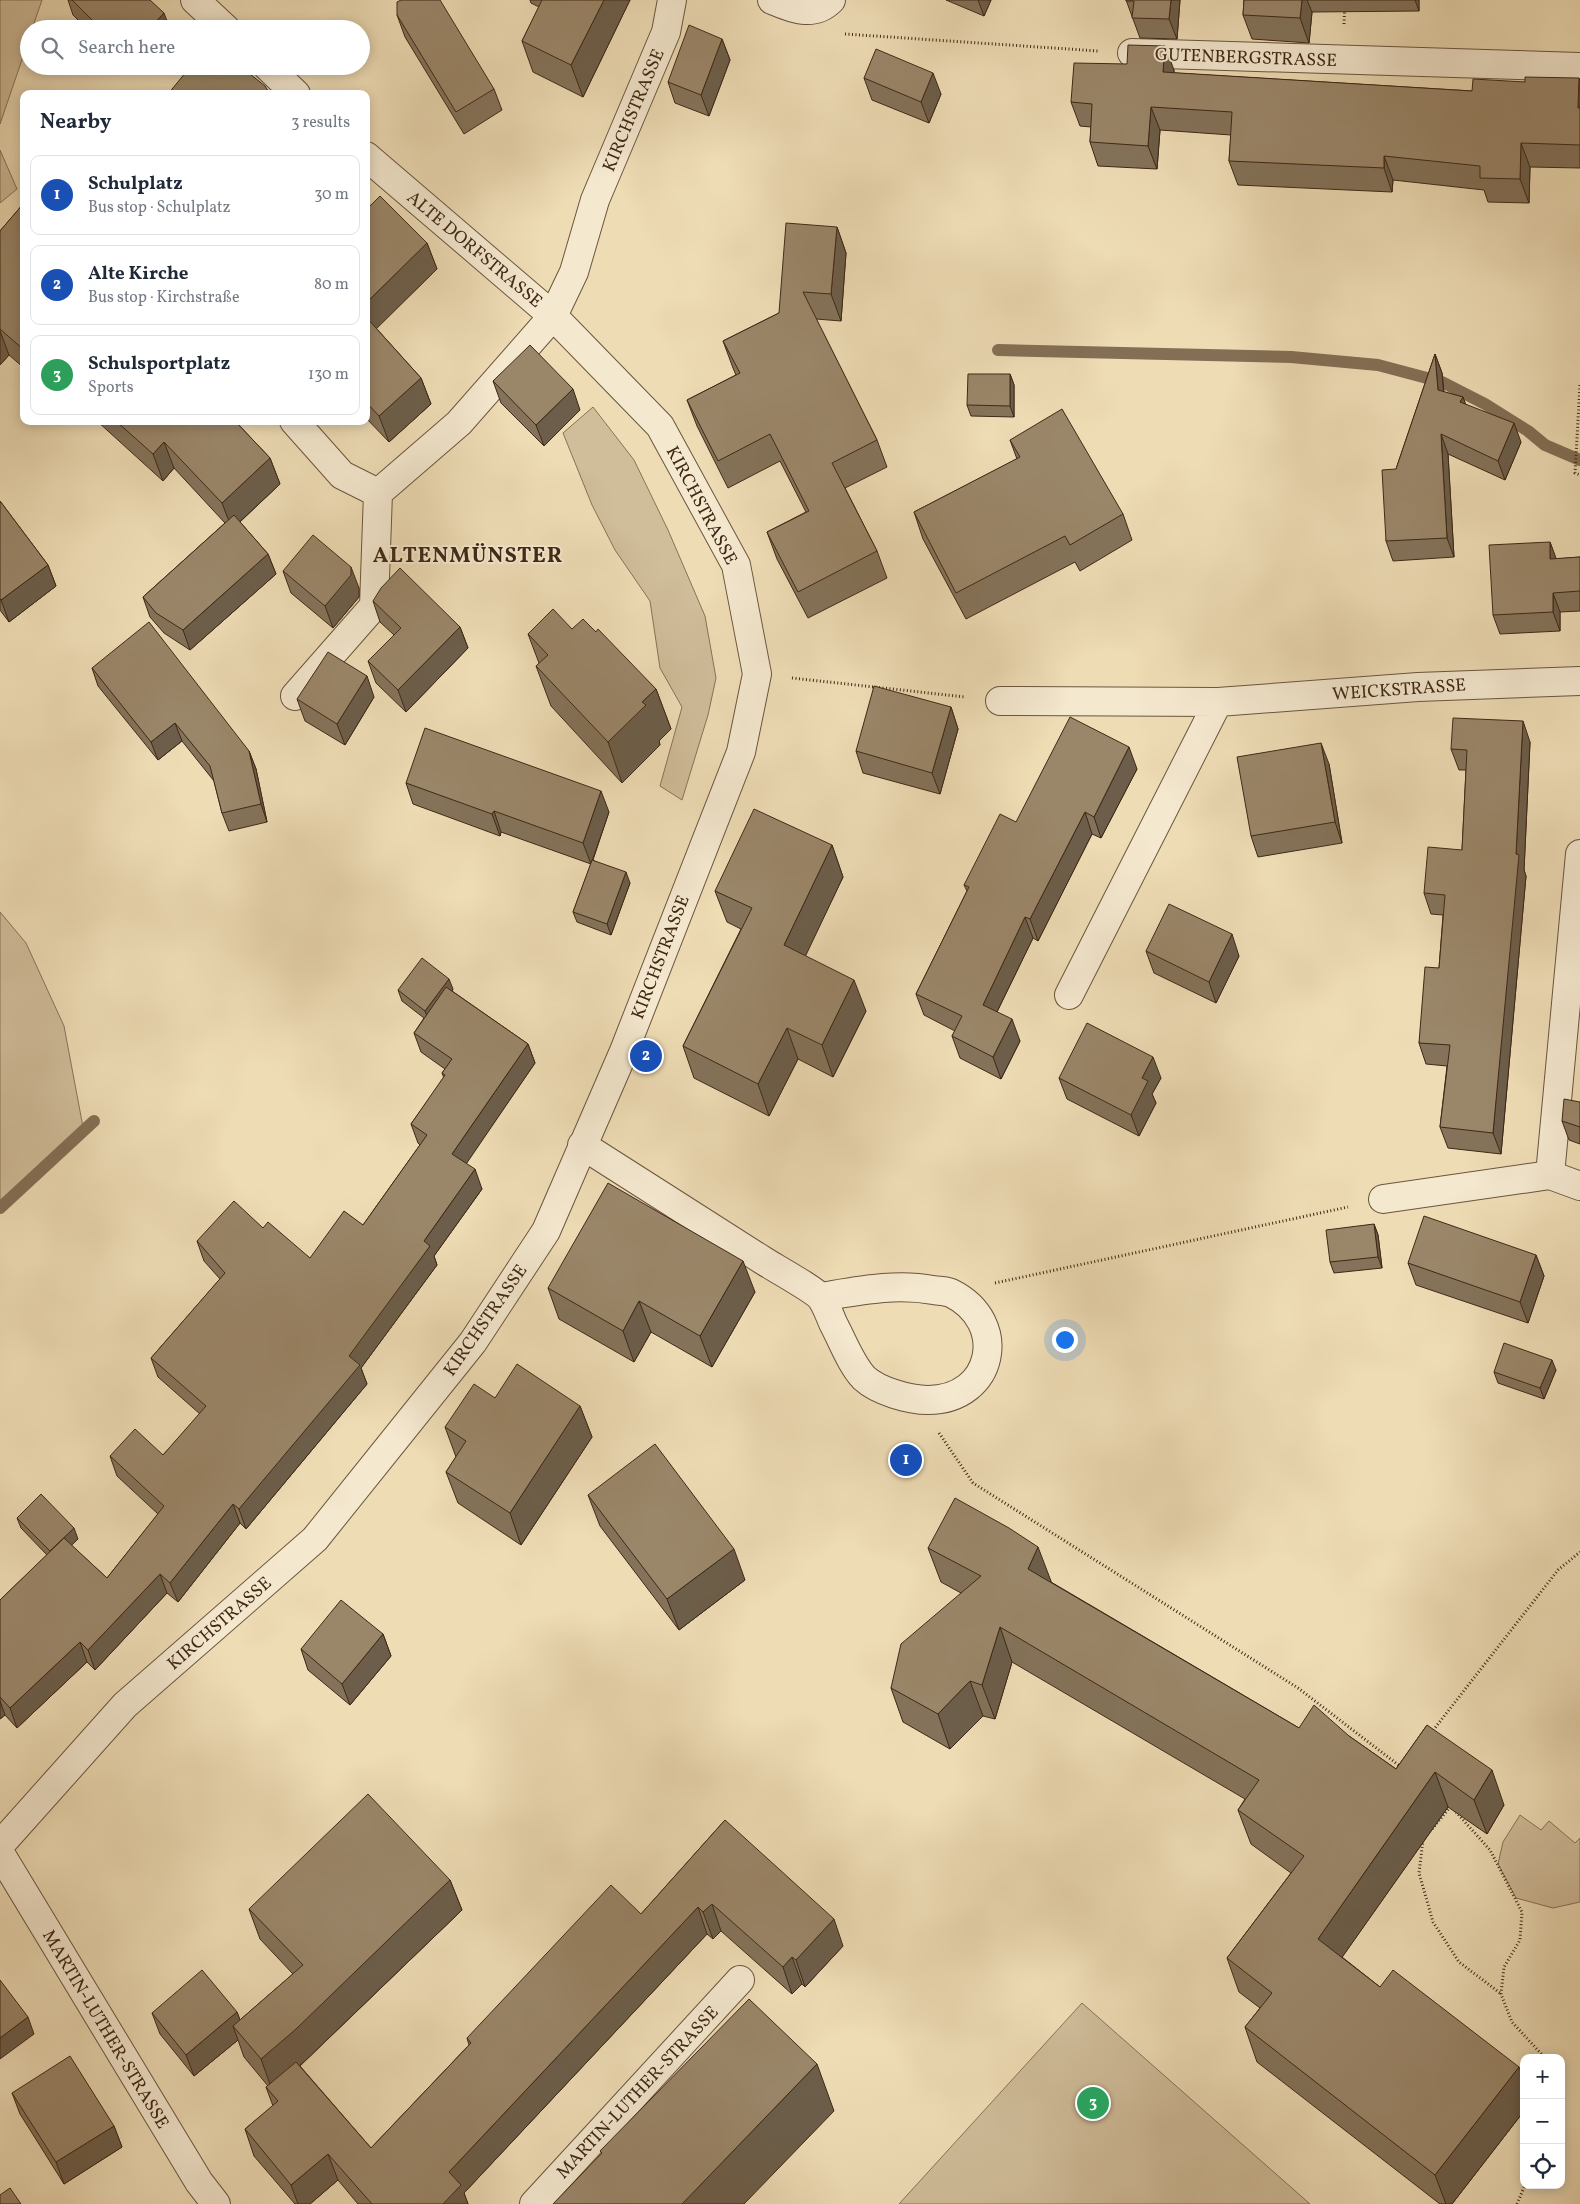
<!DOCTYPE html>
<meta charset="utf-8">
<style>
:root{--surface:#fff;--page:#f6f6f7;--text:#1f2937;--muted:#747a83;--line:#e0e1e3;--accent:#0f766e}
body{margin:0;font-family:Vollkorn,serif;background:var(--page);color:var(--text)}
.controls{position:absolute;right:15px;bottom:15px;display:grid;overflow:hidden;border-radius:10px;box-shadow:0 2px 12px #0003}
.controls button{width:45px;height:45px;display:grid;place-items:center;padding:0;border:0;border-bottom:1px solid var(--line);background:var(--surface);color:var(--text);font:25px sans-serif}
.you{position:absolute;left:1064px;top:1339px;width:18px;height:18px;margin:-12px;border:4px solid #fff;border-radius:50%;background:#1a73e8;box-shadow:0 0 0 8px #1a73e833}
.badge{display:grid;place-items:center;width:32px;height:32px;border-radius:50%;background:var(--accent);color:#fff;font-size:16px;font-weight:700}
.pin{position:absolute;translate:-50% -50%;border:2px solid #fff;box-shadow:0 1px 5px #0006}
.list{margin:0;padding:0;list-style:none}
h2{display:flex;justify-content:space-between;align-items:center;height:65px;margin:0;padding:0 20px;font-size:21px}
h2 small{font-size:16px;font-weight:400;color:var(--muted)}
.list li{display:grid;grid-template-columns:32px 1fr auto;gap:15px;align-items:center;box-sizing:border-box;height:80px;margin:0 10px 10px;padding:0 10px;border:1px solid var(--line);border-radius:10px}
.list b{display:block;font-size:19px;white-space:nowrap}
.list p{margin:0;font-size:16px;white-space:nowrap;color:var(--muted)}
.list em{font-size:16px;font-style:normal;color:var(--muted)}
.icon{flex:none;width:28px;height:28px;fill:none;stroke:currentColor;stroke-width:2;stroke-linecap:round;stroke-linejoin:round}
.map{position:relative;flex:none;width:1580px;height:2204px;overflow:hidden}
.search{position:absolute;background:var(--surface);box-shadow:0 2px 12px #0003;left:20px;top:20px;width:350px;height:55px;display:flex;align-items:center;gap:12px;box-sizing:border-box;padding:0 18px;border-radius:28px;color:var(--muted);font-size:19px}
.panel{position:absolute;background:var(--surface);box-shadow:0 2px 12px #0003;left:20px;top:90px;width:350px;height:335px;border-radius:10px}
.map>svg:first-child{display:block}
.green{fill:#d0bd9a;stroke:#887258}
.lines{fill:none;stroke-linecap:round;stroke-linejoin:round}
.stream{stroke:#846f55;stroke-width:12}
.minor-casing{stroke:#6b553e;stroke-width:30}
.path{stroke:#3f2816;stroke-width:3;stroke-dasharray:1 2.5;stroke-linecap:butt}
.minor{stroke:#f4e8cf;stroke-width:28}
.wall{fill:#84735a;stroke:#3f2816}
.shaded-wall{fill:#6c5e4a;stroke:#3f2816}
.building{fill:#9a8669;stroke:#3f2816}
.labels{text-anchor:middle;stroke-width:4;stroke-linejoin:round;paint-order:stroke}
.street-label{font-size:18px;fill:#3f2816;stroke:#f4e8cf}
.district-label{font-size:22px;font-weight:bold;letter-spacing:1px;fill:#3f2816;stroke:#f4e8cf}
</style>
<div class="map">
<svg width="1580" height="2204" viewBox="0 0 1580 2204">
<rect width="100%" height="100%" fill="#eedcb5"/>
<filter id="stains"><feTurbulence type="fractalNoise" baseFrequency=".004" numOctaves="4"/><feColorMatrix values="0 0 0 0 .2 0 0 0 0 .09 0 0 0 0 .02 0 0 0 .5 -.17"/></filter>
<radialGradient id="worn" r=".72"><stop offset=".6" stop-color="#630" stop-opacity="0"/><stop offset="1" stop-color="#630" stop-opacity=".3"/></radialGradient>
<path class="green" d="M0 0H42L32 29H29V39L0 124Z
M0 150 17 189 0 203Z
M593 407 634 460 668 530 705 616 716 678 708 715 682 800 660 786 682 707 660 668 650 601 615 550 592 505 563 433Z
M0 912 26 943 64 1026 83 1127 0 1205Z
M1520 1815 1541 1830 1549 1821 1575 1843 1580 1838V1902L1553 1908 1516 1898 1498 1864 1503 1842Z
M1082 2003 1310 2204H899Z"/>
<g class="lines">
<path class="stream" d="M998 350 1291 357 1378 365 1442 382 1485 404 1528 431 1545 445 1580 460
M0 1208 94 1121"/>
<g class="minor-casing">
<path id="minor" d="M195 0 226 29
M772 0C791 8 813 18 831 0
M1132 53 1580 67
M267 66 296 94
M294 421 342 475 378 493 459 423 553 316 574 272 595 200 666 32 672 0
M295 696 374 606 378 493
M1000 701 1218 702 1418 687 1580 681
M1069 995 1218 702
M582 1145C643 1184 703 1222 764 1261 775 1268 815 1290 821 1298 827 1306 830 1317 834 1325 843 1342 851 1364 864 1378 878 1391 909 1400 928 1400 994 1400 1010 1322 951 1293 946 1291 939 1291 933 1290 895 1283 858 1291 821 1297
M1550 1175 1580 854
M1383 1199 1550 1175 1580 1186
M0 1845 125 1705 315 1539 473 1342 546 1231 624 1051 741 752 757 674 736 565 660 426 553 316 366 156
M0 1853 199 2182 216 2204
M534 2204 740 1980"/>
</g>
<path class="path" d="M1344 24 1345 0
M845 34 1098 51
M1580 385 1575 473 1580 475
M792 678 965 697
M995 1283 1348 1207
M939 1433 973 1483 1298 1688 1401 1767
M1431 1733 1558 1570 1580 1552
M1456 1812 1490 1850 1522 1912 1520 1940 1504 1967 1501 1994 1512 2022 1545 2058
M1432 1829 1451 1806
M1423 1840 1419 1873 1433 1922 1459 1962 1500 1993
M1561 2088 1564 2097 1561 2105
M1517 2204 1525 2185"/>
<use href="#minor" class="minor"/>
</g>
<path class="wall" d="M68 0H150L170 29H87L73 15Z
M530 0H630L583 97 533 72 522 41 539 7 531 3Z
M946 0H991L984 16Z
M1126 0H1180L1177 39 1140 38Z
M1244 0H1419V11L1312 12 1309 43 1252 39 1243 15Z
M397 15 494 89 502 110 464 134 405 37Z
M722 39 730 60 709 116 675 103 668 82Z
M1127 64 1174 70V73L1472 91 1525 82 1580 81V168L1530 167 1529 203 1488 202 1484 190 1393 180 1392 192 1238 185 1229 161 1231 135 1160 130 1157 169 1098 166 1090 142 1091 127 1080 126 1071 102Z
M126 66H141L134 74Z
M864 78 941 94 929 123 872 100Z
M24 203V368L9 355 0 365V231Z
M366 210 427 243 437 269 376 328 421 378 431 404 389 442 366 418Z
M837 227 846 253 841 321 816 319 877 440 887 467 845 488 877 551 887 578 808 618 777 559 767 532 806 512 780 461 728 488 697 426 687 400 736 375 733 368 723 341 779 313Z
M1435 354 1442 373 1444 392 1463 397 1465 404 1521 442 1505 480 1448 454 1454 557 1393 561 1386 541 1396 469Z
M1010 374 1014 385V417L971 416 967 405Z
M493 381 580 410 544 446 501 403Z
M97 421H235L270 458 280 484 240 522 268 554 276 574 190 650 164 633 150 617 143 597 225 523 174 468 163 481Z
M1010 440 1123 514 1132 540 1080 571 1075 562 966 619 923 539 914 512 1017 459Z
M0 501 48 565 56 586 9 622 0 610Z
M1550 542 1556 559 1580 557V611L1560 612V631L1500 634 1493 615Z
M283 571 359 588V597L333 628 291 593Z
M373 601 460 627 468 648 406 712 376 683 368 661 394 635 380 622Z
M572 629 596 632 656 689 671 729 659 741 660 745 622 783 551 706 536 666 539 663 528 634Z
M92 668 249 751 256 769 267 822 229 831 222 813 214 781 182 741 158 760 98 686Z
M374 697 345 745 305 721 297 699Z
M951 707 958 729 940 794 863 773 856 751Z
M1530 742 1524 870 1526 876 1501 1154 1448 1148 1440 1127 1447 1066 1426 1064 1419 1043 1439 968 1443 915 1431 914 1424 893 1462 850 1466 770H1459L1451 749Z
M1329 764 1342 843 1258 857 1251 836Z
M1137 769 1101 838 1092 834 1038 941 1033 938 997 1012 1020 1041 1001 1079 960 1058 952 1036 955 1031 924 1015 916 994 967 891 964 885 1016 822Z
M406 783 609 812 593 860 630 883 611 935 577 922 573 912 591 864 501 832 500 836 413 804Z
M832 845 843 877 805 956 866 1011 833 1077 798 1059 769 1116 694 1078 683 1046 741 929 727 922 715 891Z
M1146 951 1239 956 1216 1003 1154 973Z
M453 989 452 991 528 1044 535 1063 466 1163 482 1189 434 1256 437 1265 361 1368 367 1384 246 1529 240 1523 178 1602 167 1593 95 1670 87 1662 17 1728 5 1715 0 1719V1600L47 1555 21 1528 17 1518 78 1539 71 1545 107 1578 158 1514 117 1476 110 1456 163 1455 200 1414 158 1377 151 1358 220 1279 204 1261 197 1241 263 1228 310 1258 363 1225 420 1145 418 1143 411 1124 444 1078 442 1073 445 1069 421 1052 414 1033 424 1018 402 1001 398 990Z
M1059 1078H1161L1152 1094 1156 1103 1139 1136 1067 1099Z
M1580 1102V1144L1569 1140 1562 1121Z
M1374 1224 1378 1235 1382 1268 1334 1273 1330 1262Z
M1536 1255 1544 1276 1528 1323 1416 1285 1408 1263Z
M548 1288 755 1292 712 1367 651 1332 634 1362 559 1319Z
M1556 1370 1544 1399 1498 1383 1494 1372Z
M495 1398 580 1406 592 1437 521 1545 458 1503 446 1472 456 1457 445 1427Z
M588 1495 745 1580 679 1630 600 1526Z
M928 1548 1051 1581V1582L1299 1728 1349 1736 1396 1769 1427 1725 1504 1805 1487 1834 1448 1807 1342 1957 1380 1987 1524 2079V2111L1452 2204H1440L1257 2062 1245 2027 1260 2008 1239 1992 1227 1958 1291 1873 1251 1844 1238 1810 1245 1799 1012 1662 995 1719 983 1716 950 1749 903 1722 891 1688 961 1593 941 1582Z
M383 1634 391 1656 350 1705 308 1670 301 1649Z
M725 1820 843 1946 805 1987 802 1984 792 1994 721 1931 713 1939 707 1934 464 2193 468 2204H358L338 2180 310 2204H295L254 2156 245 2129 273 2106 266 2087 268 2086 244 2057 238 2040 194 2076 160 2034 152 2013 237 2012 240 2020 293 1974 260 1939 249 1909 450 1880 462 1910 300 2066 371 2148 469 2045 467 2038 641 1914Z
M12 2093 114 2126 122 2147 64 2184 20 2114Z"/>
<path class="shaded-wall" d="M604 0H630L583 97 571 65Z
M978 0H991L984 16Z
M1171 0H1180L1177 39 1169 19Z
M1302 0H1307L1312 12 1309 43 1300 18Z
M1415 0H1419V11Z
M164 13 170 29H149Z
M722 39 730 60 709 116 701 95Z
M1165 46 1174 70 1171 96 1163 72Z
M131 66H141L134 74Z
M933 73 941 94 929 123 921 102Z
M1579 78 1580 81V113L1578 108Z
M1151 107 1160 130 1157 169 1148 146Z
M1521 143 1530 167 1529 203 1520 179Z
M1384 156 1393 180 1392 192 1384 168Z
M837 227 846 253 841 321 831 294Z
M427 243 437 269 369 336 366 328V303Z
M0 331 9 355 0 365Z
M1435 354 1442 373 1445 409 1438 390Z
M1010 374 1014 385V417L1010 406Z
M421 378 431 404 389 442 379 416Z
M573 389 580 410 544 446 536 425Z
M1463 397 1470 416 1460 402Z
M1514 423 1521 442 1505 480 1498 461Z
M1441 434 1448 454 1454 557 1447 538Z
M164 442 174 468 163 481 153 454Z
M270 458 280 484 232 529 222 503Z
M1550 542 1557 561 1550 559Z
M268 554 276 574 190 650 183 630Z
M48 565 56 586 9 622 1 600Z
M351 567 359 588V597L333 628 325 606Z
M1553 593 1560 612V631L1553 612Z
M460 627 468 648 406 712 398 690Z
M367 676 374 697 345 745 337 724Z
M656 689 671 729 659 741 660 745 622 783 608 742 642 702Z
M951 707 958 729 940 794 932 773Z
M1523 721 1530 742 1524 870 1526 876 1501 1154 1493 1133 1516 854Z
M175 723 182 741 158 760 151 742Z
M1321 743 1329 764 1342 843 1335 822Z
M1129 747 1137 769 1101 838 1094 817Z
M249 751 256 769 267 822 261 804Z
M601 791 609 812 591 864 583 843Z
M494 811 501 832 500 836 492 814Z
M1085 812 1092 834 1038 941 1030 919Z
M832 845 843 877 796 976 784 945Z
M626 872 630 883 611 935 607 924Z
M1025 917 1033 938 990 1026 983 1005Z
M1232 934 1239 956 1216 1003 1209 982Z
M449 979 453 989 429 1022 425 1011Z
M854 980 866 1011 833 1077 822 1045Z
M1012 1019 1020 1041 1001 1079 993 1057Z
M787 1028 798 1059 769 1116 758 1084Z
M528 1044 535 1063 460 1173 452 1154Z
M1153 1057 1161 1078 1152 1094 1156 1103 1139 1136 1131 1115 1142 1078Z
M475 1169 482 1189 434 1256 437 1265 361 1368 367 1384 246 1529 239 1509 349 1356 424 1241Z
M1374 1224 1378 1235 1382 1268 1378 1257Z
M1536 1255 1544 1276 1528 1323 1520 1302Z
M743 1261 755 1292 712 1367 700 1336Z
M639 1301 651 1332 634 1362 623 1331Z
M1552 1360 1556 1370 1544 1399 1540 1388Z
M580 1406 592 1437 521 1545 510 1513Z
M233 1504 240 1523 178 1602 170 1583Z
M74 1528 78 1539 54 1562 50 1551Z
M1038 1547 1051 1581 1040 1603 1028 1569Z
M734 1549 745 1580 679 1630 667 1599Z
M160 1574 167 1593 95 1670 88 1650Z
M1000 1627 1012 1662 995 1719 982 1685Z
M383 1634 391 1656 350 1705 342 1684Z
M80 1642 87 1662 17 1728 10 1708Z
M970 1681 983 1716 950 1749 938 1714Z
M0 1701 5 1715 0 1719Z
M1492 1770 1504 1805 1487 1834 1474 1800Z
M1435 1772 1448 1807 1331 1973 1318 1939Z
M450 1880 462 1910 307 2059 272 2090 261 2059Z
M712 1904 721 1931 713 1939 703 1912Z
M698 1907 707 1934 464 2193 468 2204H443L449 2172Z
M834 1919 843 1946 805 1987 796 1960Z
M792 1957 802 1984 792 1994 783 1967Z
M237 2012 245 2034 233 2026 238 2040 194 2076 186 2055Z
M28 2017 34 2034 0 2059V2038Z
M817 2064 834 2111 744 2204H682Z
M1519 2067 1524 2079V2111L1452 2204H1446L1435 2175Z
M114 2126 122 2147 64 2184 56 2162Z
M328 2154 338 2180 310 2204H298L291 2185Z"/>
<path class="building" d="M72 0H150L164 13 149 29H101Z
M401 0H440L494 89 456 112 397 15V2Z
M542 0H604L571 65 522 41Z
M1126 0H1171L1169 19 1132 18 1134 1H1126Z
M1244 0H1302L1300 18 1243 15Z
M689 25 722 39 701 95 668 82Z
M1128 45 1165 46 1163 72 1472 91 1473 79 1525 82V77L1579 78 1578 108H1580V145L1521 143 1520 179 1480 178V166L1384 156V168L1229 161 1232 112 1151 107 1148 146 1090 142 1092 104 1071 102 1074 63 1127 64Z
M876 49 933 73 921 102 864 78Z
M191 66H240L265 86 270 94H168Z
M380 196 427 243 366 303V210Z
M24 203V350L0 329V231Z
M786 223 837 227 831 294 803 292 877 440 832 463 877 551 798 592 767 532 809 511 770 434 718 461 687 400 740 373 723 341 779 313Z
M366 317 421 378 379 416 366 402Z
M530 345 573 389 536 425 493 381Z
M1435 354 1438 390 1463 397 1460 402 1514 423 1498 461 1441 434 1447 538 1386 541 1382 470 1396 469Z
M968 374H1010V406L967 405Z
M1062 409 1123 514 1070 545 1065 536 956 593 914 512 1020 457 1010 440Z
M116 421H235L270 458 222 503 164 442 153 454Z
M0 501 48 565 1 600 0 599Z
M234 515 268 554 183 630 156 613 143 597Z
M313 535 351 567V575L325 606 283 571Z
M1550 542V559L1580 557V591L1553 593V612L1493 615 1489 545Z
M400 568 460 627 398 690 368 661 401 628 373 601 381 588Z
M553 609 572 629 583 619 596 632 598 629 656 689 642 702 646 705 608 742 536 666 548 655 528 634Z
M149 622 249 751 261 804 222 813 210 766 175 723 151 742 92 668Z
M328 652 367 676 337 724 297 699Z
M874 686 951 707 932 773 856 751Z
M1070 717 1129 747 1094 817 1085 812 1030 919 1025 917 983 1005 1012 1019 993 1057 952 1036 962 1016 916 994 969 887 964 885 1000 814 1016 822Z
M1453 718 1523 721 1516 854 1519 855 1493 1133 1440 1127 1450 1045 1419 1043 1425 967 1439 968 1445 895 1424 893 1428 847 1462 850 1467 750 1451 749Z
M425 728 601 791 583 843 494 811 492 814 406 783Z
M1321 743 1335 822 1251 836 1237 757Z
M754 809 832 845 784 945 854 980 822 1045 787 1028 758 1084 683 1046 752 908 715 891Z
M592 860 626 872 607 924 573 912Z
M1169 904 1232 934 1209 982 1146 951Z
M422 958 449 979 425 1011 398 990Z
M446 987 528 1044 452 1154 475 1169 424 1241 430 1246 349 1356 360 1365 239 1509 233 1504 170 1583 160 1574 88 1650 80 1642 10 1708 0 1697V1600L64 1538 107 1578 164 1506 110 1456 135 1429 163 1455 206 1406 151 1358 225 1273 197 1241 234 1201 263 1228 268 1222 310 1258 344 1211 363 1225 427 1135 411 1124 445 1075 442 1073 452 1059 414 1033Z
M1087 1023 1153 1057 1142 1078 1148 1081 1131 1115 1059 1078Z
M1564 1099 1580 1102V1127L1562 1121Z
M608 1183 743 1261 700 1336 639 1301 623 1331 548 1288Z
M1424 1216 1536 1255 1520 1302 1408 1263Z
M1374 1224 1378 1257 1330 1262 1326 1230Z
M1504 1343 1552 1360 1540 1388 1494 1372Z
M517 1364 580 1406 510 1513 446 1472 466 1441 445 1427 474 1384 495 1398Z
M655 1444 734 1549 667 1599 588 1495Z
M41 1494 74 1528 50 1551 17 1518Z
M955 1498 1009 1528 1038 1547 1028 1569 1299 1728 1314 1705 1349 1736 1396 1769 1427 1725 1492 1770 1474 1800 1435 1772 1318 1939 1380 1987 1393 1970 1519 2067 1435 2175 1245 2027 1272 1993 1227 1958 1304 1856 1238 1810 1259 1780 1000 1627 982 1685 970 1681 938 1714 891 1688 901 1644 981 1576 928 1548Z
M341 1600 383 1634 342 1684 301 1649Z
M368 1794 450 1880 296 2029 261 2059 233 2026 303 1965 249 1909Z
M725 1820 834 1919 796 1960 792 1957 783 1967 712 1904 703 1912 698 1907 449 2172 461 2185 443 2204H372L328 2154 291 2185 245 2129 278 2101 266 2087 296 2062 371 2148 471 2043 467 2038 611 1885 641 1914Z
M202 1970 237 2012 186 2055 152 2013Z
M0 1980 28 2017 0 2038Z
M749 1999 817 2064 682 2204H553L602 2153 600 2151Z
M70 2056 114 2126 56 2162 12 2093Z
M10 2188 21 2204H0V2195Z"/>
<g class="labels">
<g class="street-label">
<text transform="translate(1246 57) rotate(2)" y="6">GUTENBERGSTRASSE</text>
<text transform="translate(633 110) rotate(-67)" y="6">KIRCHSTRASSE</text>
<text transform="translate(475 249) rotate(40)" y="6">ALTE DORFSTRASSE</text>
<text transform="translate(702 505) rotate(62)" y="6">KIRCHSTRASSE</text>
<text transform="translate(1399 689) rotate(-4)" y="6">WEICKSTRASSE</text>
<text transform="translate(660 957) rotate(-69)" y="6">KIRCHSTRASSE</text>
<text transform="translate(485 1320) rotate(-55)" y="6">KIRCHSTRASSE</text>
<text transform="translate(219 1623) rotate(-41)" y="6">KIRCHSTRASSE</text>
<text transform="translate(106 2029) rotate(59)" y="6">MARTIN-LUTHER-STRASSE</text>
<text transform="translate(637 2092) rotate(-47)" y="6">MARTIN-LUTHER-STRASSE</text>
</g>
<g class="district-label">
<text x="468" y="562">ALTENMÜNSTER</text>
</g>
</g>
<rect width="100%" height="100%" filter="url(#stains)"/>
<rect width="100%" height="100%" fill="url(#worn)"/>
</svg>
<div class="controls">
<button>+</button>
<button>−</button>
<button><svg class="icon" aria-label="locate" viewBox="0 0 24 24"><circle cx="12" cy="12" r="6"/><path d="M12 2v4M12 18v4M2 12h4M18 12h4"/></svg></button>
</div>
<div class="you"></div>
<div class="pin badge" style="left:906px;top:1460px;background:#1a4fb4">1</div>
<div class="pin badge" style="left:646px;top:1056px;background:#1a4fb4">2</div>
<div class="pin badge" style="left:1093px;top:2103px;background:#2e9e5b">3</div>
<div class="search"><svg class="icon" aria-label="search" viewBox="0 0 24 24"><circle cx="10" cy="10" r="6"/><path d="M15 15l6 6"/></svg>Search here</div>
<section class="panel">
<h2>Nearby<small>3 results</small></h2>
<ul class="list">
<li><span class="badge" style="background:#1a4fb4">1</span><div><b>Schulplatz</b><p>Bus stop · Schulplatz</p></div><em>30 m</em></li>
<li><span class="badge" style="background:#1a4fb4">2</span><div><b>Alte Kirche</b><p>Bus stop · Kirchstraße</p></div><em>80 m</em></li>
<li><span class="badge" style="background:#2e9e5b">3</span><div><b>Schulsportplatz</b><p>Sports</p></div><em>130 m</em></li>
</ul>
</section>
</div>
